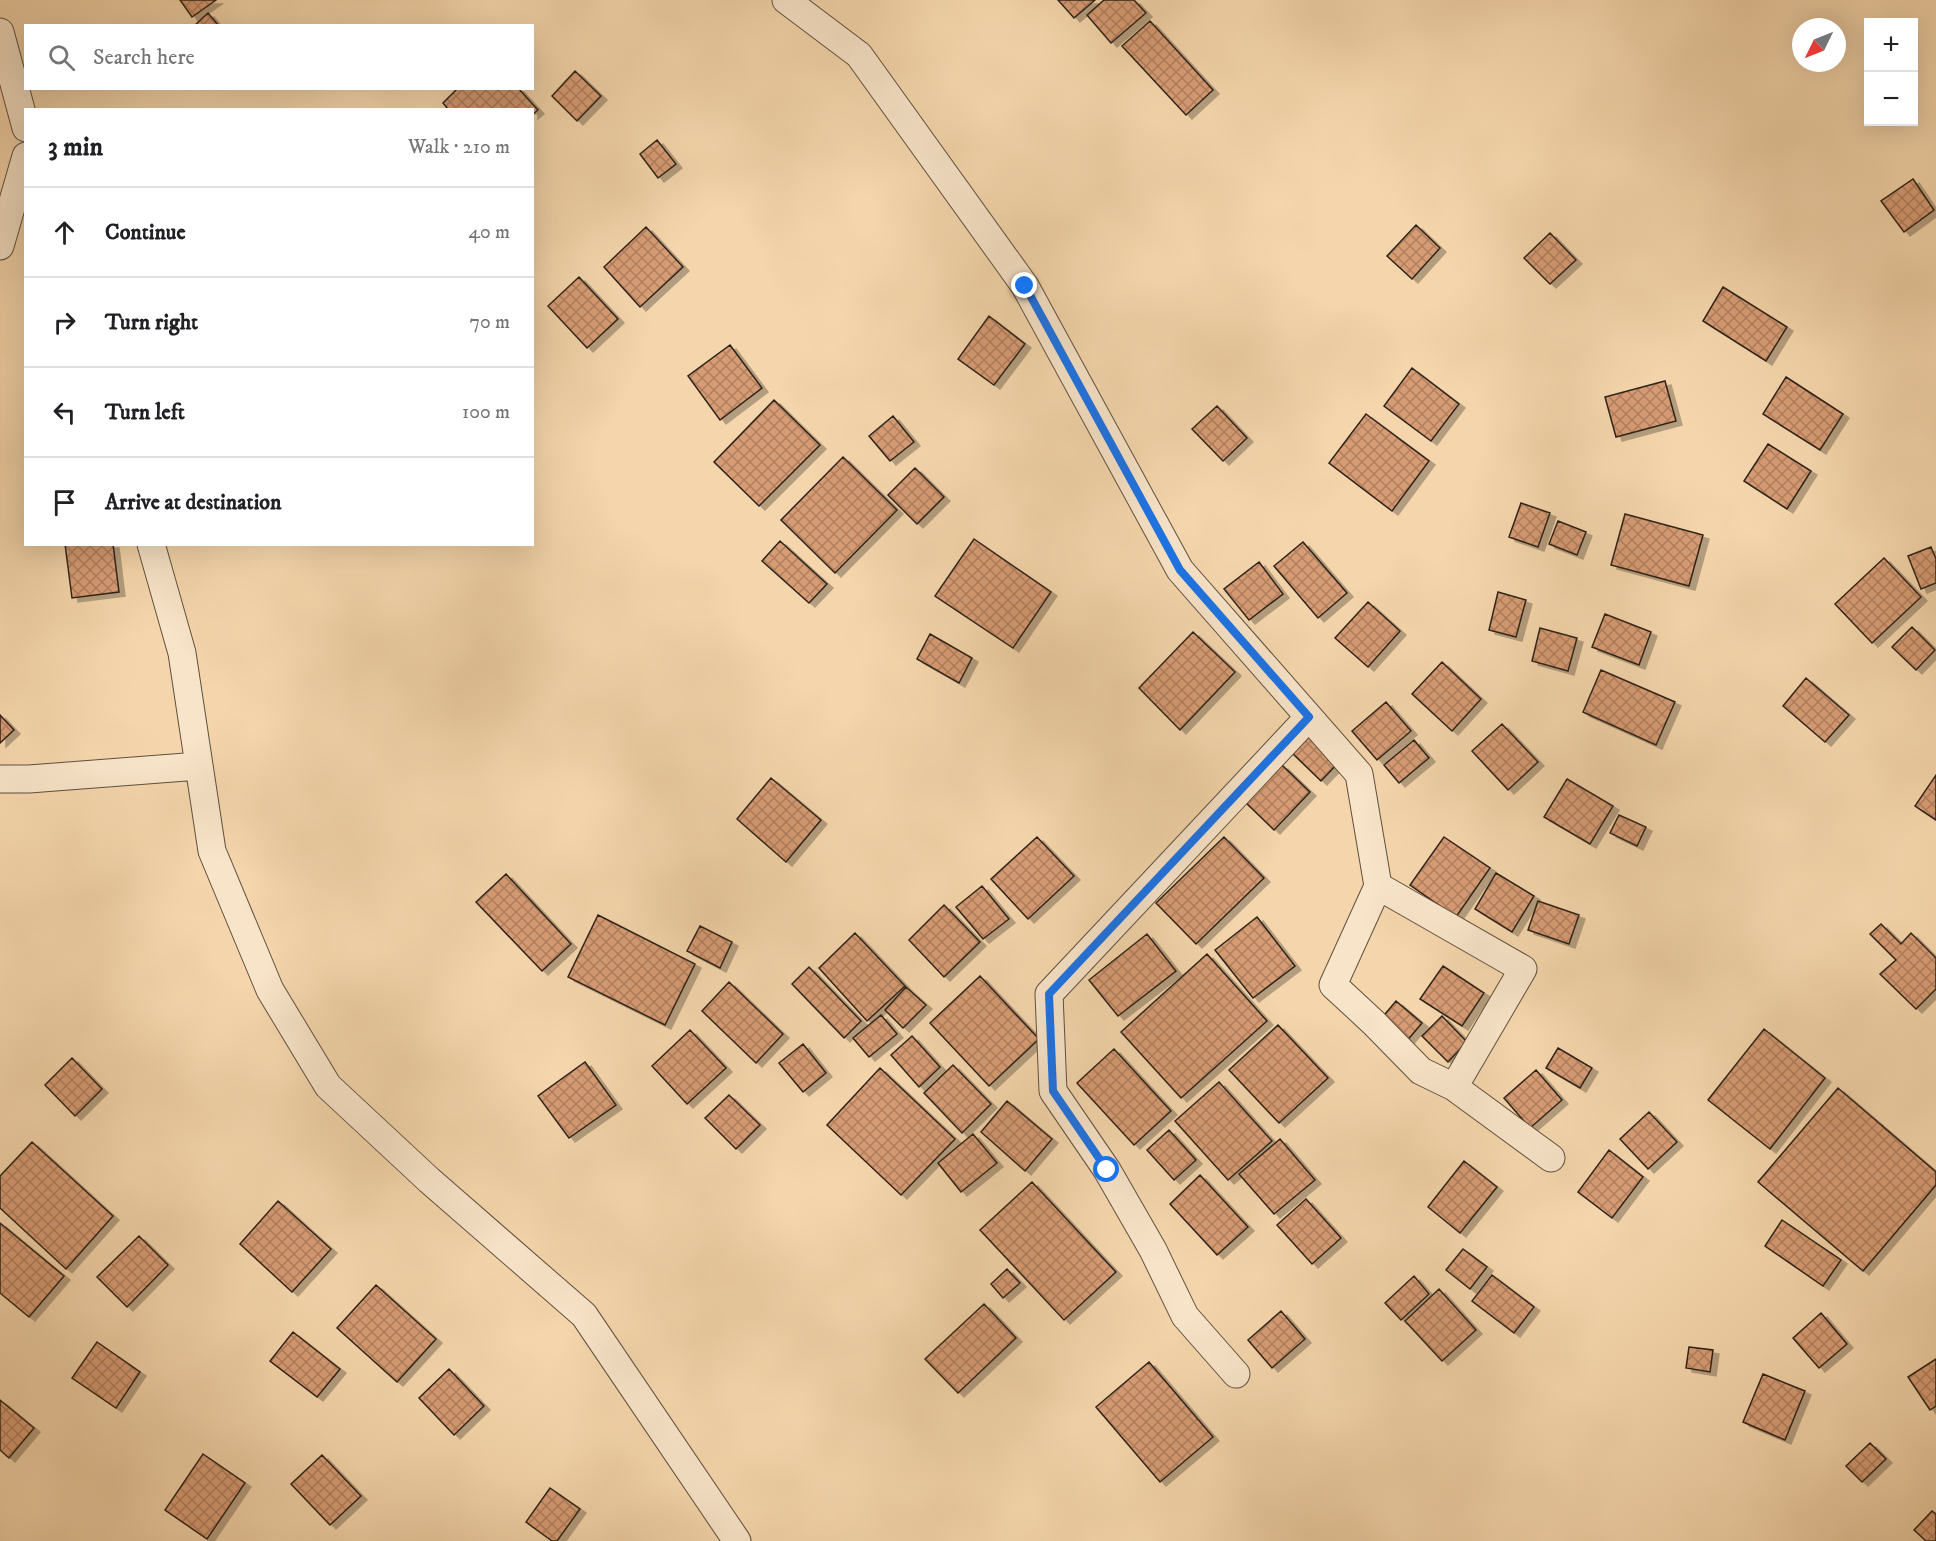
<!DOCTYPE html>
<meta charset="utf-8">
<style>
:root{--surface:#fff;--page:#f2f2f2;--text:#202124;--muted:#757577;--line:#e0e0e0}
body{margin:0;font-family:"IM FELL DW Pica",serif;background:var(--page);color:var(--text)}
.controls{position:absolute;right:18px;top:18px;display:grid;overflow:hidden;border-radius:0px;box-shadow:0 6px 24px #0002}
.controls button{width:54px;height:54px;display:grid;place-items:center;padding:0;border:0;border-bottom:2px solid var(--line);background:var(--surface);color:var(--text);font:30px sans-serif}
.compass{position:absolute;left:1792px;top:18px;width:54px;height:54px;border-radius:50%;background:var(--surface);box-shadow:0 6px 24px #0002;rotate:227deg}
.stop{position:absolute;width:18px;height:18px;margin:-14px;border:4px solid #1a73e8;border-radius:50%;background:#fff}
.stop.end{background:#1a73e8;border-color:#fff;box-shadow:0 2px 6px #0008}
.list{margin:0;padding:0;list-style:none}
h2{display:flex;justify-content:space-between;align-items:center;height:78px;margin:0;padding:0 24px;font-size:26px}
h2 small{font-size:20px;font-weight:400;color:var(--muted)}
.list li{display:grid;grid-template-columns:39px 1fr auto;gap:18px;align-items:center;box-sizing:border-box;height:90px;padding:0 24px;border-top:2px solid var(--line)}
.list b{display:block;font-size:22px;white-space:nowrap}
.list em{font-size:20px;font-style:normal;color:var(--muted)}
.icon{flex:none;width:33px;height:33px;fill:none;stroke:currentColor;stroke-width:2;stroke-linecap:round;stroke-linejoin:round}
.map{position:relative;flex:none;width:1936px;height:1541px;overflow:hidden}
.search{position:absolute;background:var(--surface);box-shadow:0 6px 24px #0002;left:24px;top:24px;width:510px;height:66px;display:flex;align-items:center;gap:15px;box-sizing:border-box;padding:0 21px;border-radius:0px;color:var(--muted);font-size:22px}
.panel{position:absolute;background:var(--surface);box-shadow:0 6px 24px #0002;left:24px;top:108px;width:510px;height:438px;border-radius:0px}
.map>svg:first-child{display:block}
.building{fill:url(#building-cross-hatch);stroke:#2d2319;stroke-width:1.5;filter:url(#shadow)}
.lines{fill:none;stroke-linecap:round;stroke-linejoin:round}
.street-casing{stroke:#5f503e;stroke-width:29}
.street{stroke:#f8e4c9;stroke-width:27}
.route{stroke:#1a73e8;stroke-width:8}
</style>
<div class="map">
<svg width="1936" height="1541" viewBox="0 0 1936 1541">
<defs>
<pattern id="building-cross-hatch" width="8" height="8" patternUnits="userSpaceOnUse" patternTransform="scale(1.5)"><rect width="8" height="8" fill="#d89c75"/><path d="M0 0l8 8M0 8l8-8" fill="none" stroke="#b07f5f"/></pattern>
<filter id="shadow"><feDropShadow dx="6" dy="4" stdDeviation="0" flood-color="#0004"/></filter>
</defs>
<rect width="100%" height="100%" fill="#f5d6ac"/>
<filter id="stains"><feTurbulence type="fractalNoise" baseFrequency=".00333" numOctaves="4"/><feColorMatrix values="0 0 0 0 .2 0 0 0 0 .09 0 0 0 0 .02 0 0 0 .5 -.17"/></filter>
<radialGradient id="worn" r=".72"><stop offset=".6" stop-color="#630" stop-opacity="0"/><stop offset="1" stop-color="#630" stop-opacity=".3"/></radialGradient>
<path class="building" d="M180 0H216L192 17Z
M1058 0H1095L1074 18Z
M1104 0H1134L1146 13 1111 43 1087 15Z
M208 13 219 26H194Z
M1150 21 1213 90 1186 115 1122 46Z
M575 71 601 96 577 121 552 96Z
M458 88H518L538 110 532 115V110H449L443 103Z
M657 140 676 164 658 178 640 154Z
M1913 179 1934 210 1904 232 1881 201Z
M1416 225 1440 248 1412 279 1387 256Z
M646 227 683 267 640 307 604 267Z
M1550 233 1576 260 1550 284 1524 258Z
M579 277 618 319 587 348 548 306Z
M1723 287 1787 327 1766 361 1703 321Z
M989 316 1025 344 994 385 958 359Z
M730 345 762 388 720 420 688 376Z
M1412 368 1459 404 1431 441 1384 406Z
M1786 377 1843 414 1820 450 1763 414Z
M1665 381 1676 421 1616 437 1605 397Z
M774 400 820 445 759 506 714 462Z
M1217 406 1247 438 1223 461 1192 429Z
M1366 414 1429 461 1392 511 1329 463Z
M893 416 914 442 890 461 869 436Z
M1768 444 1811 471 1787 509 1744 481Z
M843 457 897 510 835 573 781 520Z
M915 468 944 497 917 524 888 495Z
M1521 503 1550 513 1538 547 1509 537Z
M1625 514 1703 535 1689 586 1611 565Z
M1558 521 1586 532 1577 555 1549 544Z
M974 539 1051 592 1013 648 935 596Z
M780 541 827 584 809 603 762 561Z
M1303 542 1347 593 1318 618 1274 566Z
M65 544H113L119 592 72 598Z
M1931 547 1936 559V583L1921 589 1908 556Z
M1884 558 1921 597 1872 643 1835 604Z
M1259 562 1283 594 1249 620 1224 589Z
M1498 592 1526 600 1516 637 1489 630Z
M1368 602 1400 631 1368 667 1335 638Z
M1605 614 1651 632 1639 665 1592 647Z
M1912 627 1935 650 1916 670 1892 647Z
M1540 628 1577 638 1568 671 1532 661Z
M1193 632 1235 672 1180 730 1139 688Z
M930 634 972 658 959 683 917 659Z
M1442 662 1481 699 1452 731 1412 694Z
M1601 670 1675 702 1656 745 1583 712Z
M1806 678 1849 715 1825 742 1783 706Z
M1386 702 1411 731 1377 760 1352 731Z
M0 715 14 730 0 743Z
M1502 724 1538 762 1508 790 1472 751Z
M1310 734 1339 762 1321 781 1292 753Z
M1414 740 1429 758 1399 783 1384 765Z
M1282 765 1310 792 1274 830 1245 802Z
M1936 775V820L1915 806Z
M771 778 821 820 786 862 737 819Z
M1567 779 1613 806 1590 844 1544 817Z
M1619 815 1646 827 1637 846 1610 833Z
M1037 837 1074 876 1028 919 991 879Z
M1224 837 1264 878 1196 944 1156 903Z
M1444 837 1490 868 1456 917 1410 885Z
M1496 873 1534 896 1512 932 1475 909Z
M506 874 571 944 542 971 476 902Z
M982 886 1009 919 983 939 956 907Z
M1538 901 1579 915 1569 944 1528 930Z
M944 905 980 942 944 977 909 940Z
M598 915 695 964 665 1025 568 977Z
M1257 917 1295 966 1253 998 1215 950Z
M1881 924 1901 944 1911 933 1936 958V989L1916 1009 1880 974 1896 960 1870 934Z
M700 926 732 942 720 968 687 951Z
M855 933 905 986 867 1021 819 968Z
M1147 934 1176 971 1118 1016 1089 980Z
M1207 954 1267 1021 1181 1098 1121 1032Z
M1443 966 1484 993 1462 1026 1420 999Z
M809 967 861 1021 844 1038 792 984Z
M980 976 1039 1039 989 1086 930 1023Z
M729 982 783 1034 756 1063 702 1011Z
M906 987 926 1005 903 1028 885 1010Z
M1396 1001 1422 1023 1406 1042 1380 1020Z
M881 1015 897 1034 869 1057 853 1038Z
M1442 1016 1467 1042 1448 1062 1422 1036Z
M1278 1025 1328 1078 1279 1123 1229 1070Z
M1764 1029 1825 1078 1770 1149 1708 1100Z
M690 1030 726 1068 687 1104 652 1066Z
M912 1036 940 1067 919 1087 891 1055Z
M803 1044 826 1073 803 1092 779 1063Z
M1558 1048 1592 1068 1580 1088 1546 1068Z
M1114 1049 1171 1111 1134 1145 1077 1083Z
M72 1058 102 1089 75 1116 45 1085Z
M585 1062 616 1105 569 1138 538 1096Z
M953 1065 991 1104 962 1133 924 1093Z
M880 1068 955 1139 901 1195 827 1125Z
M1536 1070 1562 1100 1530 1128 1504 1098Z
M1219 1082 1272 1141 1228 1180 1175 1121Z
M1838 1088 1936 1172V1185L1863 1271 1758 1182Z
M729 1095 760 1125 736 1149 705 1118Z
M1007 1101 1052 1139 1025 1171 981 1132Z
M1649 1112 1677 1142 1648 1169 1620 1139Z
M1169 1130 1196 1160 1174 1180 1147 1150Z
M973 1134 997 1163 961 1192 938 1163Z
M1280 1139 1315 1180 1274 1214 1239 1174Z
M32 1142 113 1216 66 1269 0 1208V1176Z
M1609 1150 1643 1177 1612 1218 1578 1192Z
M1464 1161 1497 1187 1460 1233 1428 1207Z
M1200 1175 1248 1227 1217 1255 1170 1204Z
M1032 1182 1116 1272 1064 1320 980 1230Z
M1306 1199 1341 1238 1312 1264 1277 1225Z
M278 1201 331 1249 292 1292 240 1244Z
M1782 1220 1841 1260 1823 1286 1765 1246Z
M0 1223 64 1276 29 1317 0 1293Z
M139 1236 168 1265 127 1307 97 1277Z
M1463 1249 1487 1267 1470 1289 1446 1270Z
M1007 1269 1020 1283 1003 1298 991 1284Z
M1492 1275 1534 1307 1514 1333 1472 1301Z
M1414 1276 1429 1294 1401 1320 1385 1303Z
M376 1285 436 1339 397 1382 337 1328Z
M1439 1289 1476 1330 1442 1361 1405 1321Z
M984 1304 1016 1338 958 1393 925 1359Z
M1281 1311 1305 1339 1272 1368 1248 1340Z
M1821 1313 1847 1344 1819 1368 1793 1338Z
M293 1332 340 1369 317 1397 270 1361Z
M97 1342 140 1372 116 1408 72 1378Z
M1689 1347 1713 1350 1710 1372 1686 1368Z
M1936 1359V1406L1930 1410 1908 1377Z
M1149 1362 1213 1437 1160 1482 1096 1407Z
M449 1369 484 1406 454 1435 419 1398Z
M1763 1374 1805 1391 1785 1440 1743 1422Z
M0 1400 34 1428 9 1458 0 1450Z
M1870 1443 1886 1459 1862 1482 1846 1466Z
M203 1454 245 1483 207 1539 165 1510Z
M322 1455 361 1496 330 1525 291 1484Z
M550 1488 580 1509 557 1541H552L526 1522Z
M1932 1511 1936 1514V1541H1926L1914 1530Z"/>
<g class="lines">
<g class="street-casing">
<path id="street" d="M786 0 859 55 1025 286 1180 570 1359 774 1378 886 1333 985 1374 1023 1421 1071 1454 1087 1551 1158
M0 32 26 128
M0 246 26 156
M151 544 182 653 212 851 270 990 328 1086 429 1180 584 1315 737 1541
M0 779H29L199 766
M1378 886 1523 969 1454 1087
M1236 1374 1185 1316 1153 1250 1107 1170 1053 1091 1049 994 1309 717"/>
</g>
<use href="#street" class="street"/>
</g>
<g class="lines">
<path class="route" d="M1025 286 1180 570 1309 717 1049 994 1053 1091 1107 1170"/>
</g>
<rect width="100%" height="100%" filter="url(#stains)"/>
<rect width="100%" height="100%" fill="url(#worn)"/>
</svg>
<div class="controls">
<button>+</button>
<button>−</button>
</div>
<svg class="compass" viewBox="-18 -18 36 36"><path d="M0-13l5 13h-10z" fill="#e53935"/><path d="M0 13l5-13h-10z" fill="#757577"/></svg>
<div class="stop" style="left:1107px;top:1170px"></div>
<div class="stop end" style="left:1025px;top:286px"></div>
<div class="search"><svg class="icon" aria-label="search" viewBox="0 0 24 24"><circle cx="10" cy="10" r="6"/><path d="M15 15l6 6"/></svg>Search here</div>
<section class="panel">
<h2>3 min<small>Walk · 210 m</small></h2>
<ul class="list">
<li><svg class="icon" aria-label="ahead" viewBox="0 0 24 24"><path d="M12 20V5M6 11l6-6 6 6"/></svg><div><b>Continue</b></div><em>40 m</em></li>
<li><svg class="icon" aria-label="right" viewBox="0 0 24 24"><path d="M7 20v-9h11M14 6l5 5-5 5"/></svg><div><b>Turn right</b></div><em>70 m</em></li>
<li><svg class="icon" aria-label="left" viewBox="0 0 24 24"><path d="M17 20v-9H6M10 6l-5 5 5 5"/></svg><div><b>Turn left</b></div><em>100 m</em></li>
<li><svg class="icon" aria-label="arrive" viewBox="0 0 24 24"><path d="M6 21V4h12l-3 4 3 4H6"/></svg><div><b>Arrive at destination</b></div></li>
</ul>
</section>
</div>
